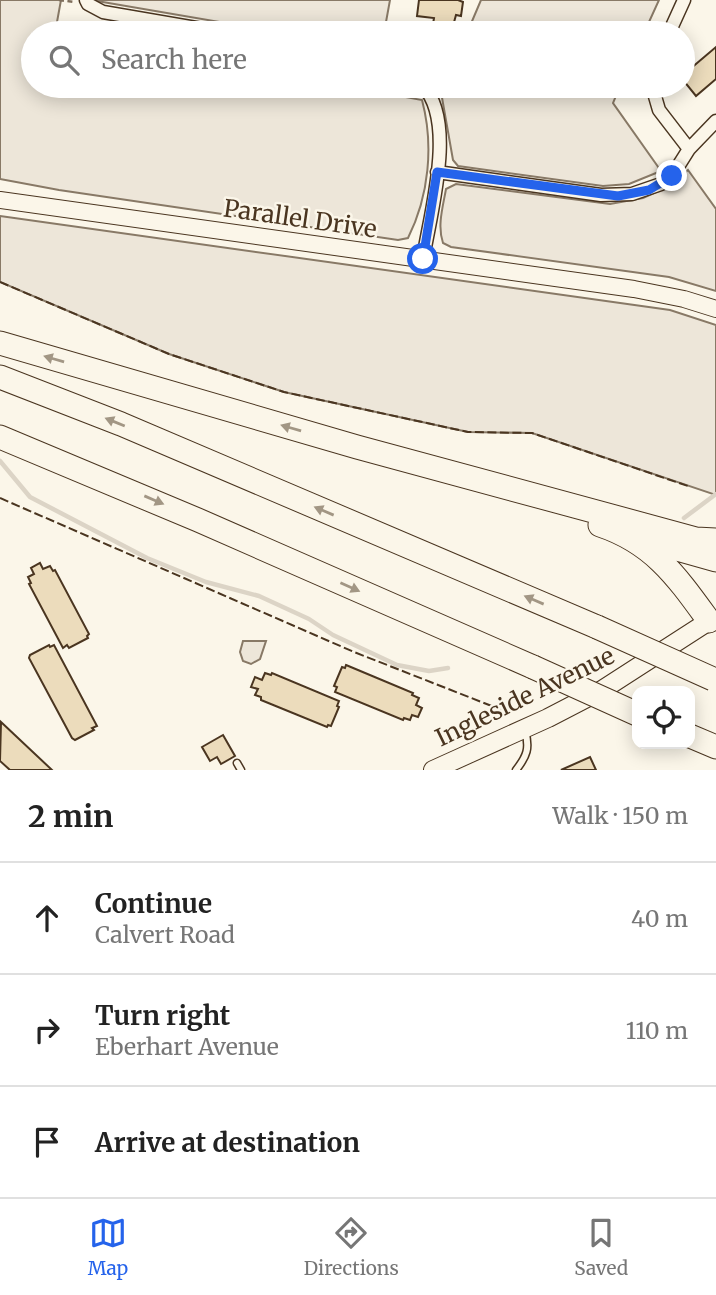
<!DOCTYPE html>
<meta charset="utf-8">
<style>
:root{--surface:#fff;--page:#f2f2f2;--text:#222;--muted:#767676;--line:#e0e0e0;--accent:#2563eb}
body{margin:0;font-family:Merriweather,serif;background:var(--page);color:var(--text)}
.controls{position:absolute;right:21px;bottom:21px;display:grid;overflow:hidden;border-radius:14px;box-shadow:0 4px 18px #0003}
.controls button{width:63px;height:63px;display:grid;place-items:center;padding:0;border:0;border-bottom:2px solid var(--line);background:var(--surface);color:var(--text);font:35px sans-serif}
.stop{position:absolute;width:21px;height:21px;margin:-16px;border:5px solid #2563eb;border-radius:50%;background:#fff}
.stop.end{background:#2563eb;border-color:#fff;box-shadow:0 2px 7px #0008}
.list{margin:0;padding:0;list-style:none}
h2{display:flex;justify-content:space-between;align-items:center;height:91px;margin:0;padding:0 28px;font-size:30px}
h2 small{font-size:23px;font-weight:400;color:var(--muted)}
.list li{display:grid;grid-template-columns:46px 1fr auto;gap:21px;align-items:center;box-sizing:border-box;height:112px;padding:0 28px;border-top:2px solid var(--line)}
.list b{display:block;font-size:26px;white-space:nowrap}
.list p{margin:0;font-size:23px;white-space:nowrap;color:var(--muted)}
.list em{font-size:23px;font-style:normal;color:var(--muted)}
.icon{flex:none;width:38px;height:38px;fill:none;stroke:currentColor;stroke-width:2;stroke-linecap:round;stroke-linejoin:round}
.map{position:relative;flex:none;width:716px;height:770px;overflow:hidden}
.search{position:absolute;background:var(--surface);box-shadow:0 4px 18px #0003;left:21px;right:21px;top:21px;height:77px;display:flex;align-items:center;gap:18px;box-sizing:border-box;padding:0 24px;border-radius:38px;color:var(--muted);font-size:26px}
.sheet{height:427px;background:var(--surface)}
nav{display:flex;justify-content:space-around;align-items:center;box-sizing:border-box;height:98px;border-top:2px solid var(--line);background:var(--surface);font-size:19px;color:var(--muted)}
nav a{display:grid;justify-items:center;gap:4px}
nav .on{color:var(--accent)}
.map>svg:first-child{display:block}
.green{fill:#ede6d9;stroke:#887966;stroke-width:2}
.lines{fill:none;stroke-linecap:round;stroke-linejoin:round}
.stream{stroke:#dcd4c6;stroke-width:4.5}
.building{fill:#ecdcbc;stroke:#4a3520;stroke-width:2}
.service-casing{stroke:#4a3520;stroke-width:9}
.minor-casing{stroke:#4a3520;stroke-width:15}
.tertiary-casing{stroke:#4a3520;stroke-width:18}
.secondary-casing{stroke:#4a3520;stroke-width:20}
.motorway-casing{stroke:#4a3520;stroke-width:25}
.path{stroke:#7f6f5c;stroke-width:2.5;stroke-dasharray:5 3.5;stroke-linecap:butt}
.service{stroke:#fbf6e9;stroke-width:6}
.minor{stroke:#fbf6e9;stroke-width:12}
.tertiary{stroke:#fbf6e9;stroke-width:16}
.secondary{stroke:#fbf6e9;stroke-width:18}
.motorway{stroke:#fbf6e9;stroke-width:23}
.motorway-bridge-casing{stroke:#4a3520;stroke-width:25;stroke-linecap:butt}
.motorway-bridge{stroke:#fbf6e9;stroke-width:23}
.fence{stroke:#4a3520;stroke-width:2;stroke-dasharray:9 3.5;stroke-linecap:butt}
.oneway{fill:#a29684}
.route{stroke:#2563eb;stroke-width:9}
.labels{text-anchor:middle;stroke-width:5;stroke-linejoin:round;paint-order:stroke}
.street-label{font-size:24px;fill:#4a3520;stroke:#fbf6e9}
</style>
<div class="map">
<svg width="716" height="770" viewBox="0 0 716 770">
<rect width="100%" height="100%" fill="#fbf6e9"/>
<path class="green" d="M0 0H61L55 33H33V86H346L422 100C434 145 429 196 408 238L398 240 59 190 0 179Z
M91 0H390L384 33H284Z
M481 0H659L644 33H467Z
M443 86H620L613 103 661 171 629 184 603 186 458 166 453 160 441 92Z
M688 170 716 209V291L669 277 451 247 443 243C437 226 443 206 446 189L456 184 610 204 643 198 670 186Z
M0 216 670 310 716 325V495L532 433 468 432 284 392 169 354 0 282Z
M243 641H266L260 659 251 664 243 661 240 652Z"/>
<g class="lines">
<path class="stream" d="M0 461 30 497 147 558 206 582 259 596 309 619 333 635 397 665 429 671 448 668
M684 518 716 494"/>
</g>
<path class="building" d="M419 0H458L463 2 461 16 456 15 453 26 433 24 434 18 417 16Z
M716 47V79L696 96 683 80V75Z
M40 563 43 569 50 566 53 571 55 570 89 634 87 636 88 638 69 648 67 645 63 648 29 584 31 583 28 577 34 574 31 568Z
M49 645 50 647 54 645 97 726 92 728 94 730 75 740 72 738 29 658 30 655Z
M346 665 413 693 412 695 419 698 416 705 422 708 418 717 412 715 410 720 404 718 403 720 335 692 337 687 334 686 342 667 345 668Z
M265 673 271 675 272 673 339 701 337 706 339 707 331 726 328 725 327 727 261 700V697L255 695 258 689 251 687 255 677 262 680Z
M1 722 52 770H10L0 761Z
M223 735 235 756 221 764 217 757 210 761 202 747Z
M590 757 596 770H561Z"/>
<g class="lines">
<g class="service-casing">
<path id="service" d="M237 763 241 770
M516 770C527 756 530 748 525 731"/>
</g>
<g class="minor-casing">
<path id="minor" d="M86 0 88 4 103 12 225 33
M669 33 684 0
M652 86 659 110 689 149
M437 172 601 195 632 194 661 184 672 176 689 149 716 121
M423 259C430 214 457 122 423 86"/>
</g>
<g class="tertiary-casing">
<path id="tertiary" d="M0 200 634 289 684 299 716 309"/>
</g>
<g class="secondary-casing">
<path id="secondary" d="M433 770 548 718 602 690 709 621"/>
</g>
<g class="motorway-casing">
<path id="motorway" d="M0 343 357 447 696 539 716 540
M0 377 121 424 597 627
M0 437 198 520 533 667
M600 525C654 543 677 577 709 621
M645 540 716 560
M690 736 716 747"/>
</g>
<path class="path" d="M59 0 74 2"/>
<use href="#service" class="service"/>
<use href="#minor" class="minor"/>
<use href="#tertiary" class="tertiary"/>
<use href="#secondary" class="secondary"/>
<use href="#motorway" class="motorway"/>
<g class="motorway-bridge-casing">
<path id="motorway-bridge" d="M597 627 713 679
M533 667 637 714"/>
</g>
<use href="#motorway-bridge" class="motorway-bridge"/>
<path class="fence" d="M0 282 169 354 284 392 468 432 532 433 688 486
M0 498 354 652 507 712"/>
</g>
<defs><path id="oneway-solid" d="M-6-.8H1V-3.2L6.5 0L1 3.2V.8H-6Z" transform="scale(1.75)"/></defs>
<g class="oneway">
<use href="#oneway-solid" transform="translate(54 359) rotate(-164)"/>
<use href="#oneway-solid" transform="translate(115 422) rotate(-158)"/>
<use href="#oneway-solid" transform="translate(291 428) rotate(-164)"/>
<use href="#oneway-solid" transform="translate(154 500) rotate(23)"/>
<use href="#oneway-solid" transform="translate(324 511) rotate(-157)"/>
<use href="#oneway-solid" transform="translate(350 587) rotate(24)"/>
<use href="#oneway-solid" transform="translate(534 600) rotate(-157)"/>
</g>
<g class="lines">
<path class="route" d="M423 259 437 172 618 196 649 190 672 176"/>
</g>
<g class="labels">
<g class="street-label">
<text transform="translate(300 219) rotate(8)" y="8">Parallel Drive</text>
<text transform="translate(525 697) rotate(-26)" y="8">Ingleside Avenue</text>
</g>
</g>
</svg>
<div class="controls">
<button><svg class="icon" aria-label="locate" viewBox="0 0 24 24"><circle cx="12" cy="12" r="6"/><path d="M12 2v4M12 18v4M2 12h4M18 12h4"/></svg></button>
</div>
<div class="stop" style="left:423px;top:259px"></div>
<div class="stop end" style="left:672px;top:176px"></div>
<div class="search"><svg class="icon" aria-label="search" viewBox="0 0 24 24"><circle cx="10" cy="10" r="6"/><path d="M15 15l6 6"/></svg>Search here</div>
</div>
<section class="sheet">
<h2>2 min<small>Walk · 150 m</small></h2>
<ul class="list">
<li><svg class="icon" aria-label="ahead" viewBox="0 0 24 24"><path d="M12 20V5M6 11l6-6 6 6"/></svg><div><b>Continue</b><p>Calvert Road</p></div><em>40 m</em></li>
<li><svg class="icon" aria-label="right" viewBox="0 0 24 24"><path d="M7 20v-9h11M14 6l5 5-5 5"/></svg><div><b>Turn right</b><p>Eberhart Avenue</p></div><em>110 m</em></li>
<li><svg class="icon" aria-label="arrive" viewBox="0 0 24 24"><path d="M6 21V4h12l-3 4 3 4H6"/></svg><div><b>Arrive at destination</b></div></li>
</ul>
</section>
<nav>
<a class="on"><svg class="icon" aria-label="map" viewBox="0 0 24 24"><path d="M3 6l6-2 6 2 6-2v14l-6 2-6-2-6 2zM9 4v14M15 6v14"/></svg>Map</a>
<a><svg class="icon" aria-label="directions" viewBox="0 0 24 24"><path d="M12 3l9 9-9 9-9-9zM9 14v-3h6M13 9l2 2-2 2"/></svg>Directions</a>
<a><svg class="icon" aria-label="saved" viewBox="0 0 24 24"><path d="M7 4h10v16l-5-4-5 4z"/></svg>Saved</a>
</nav>
